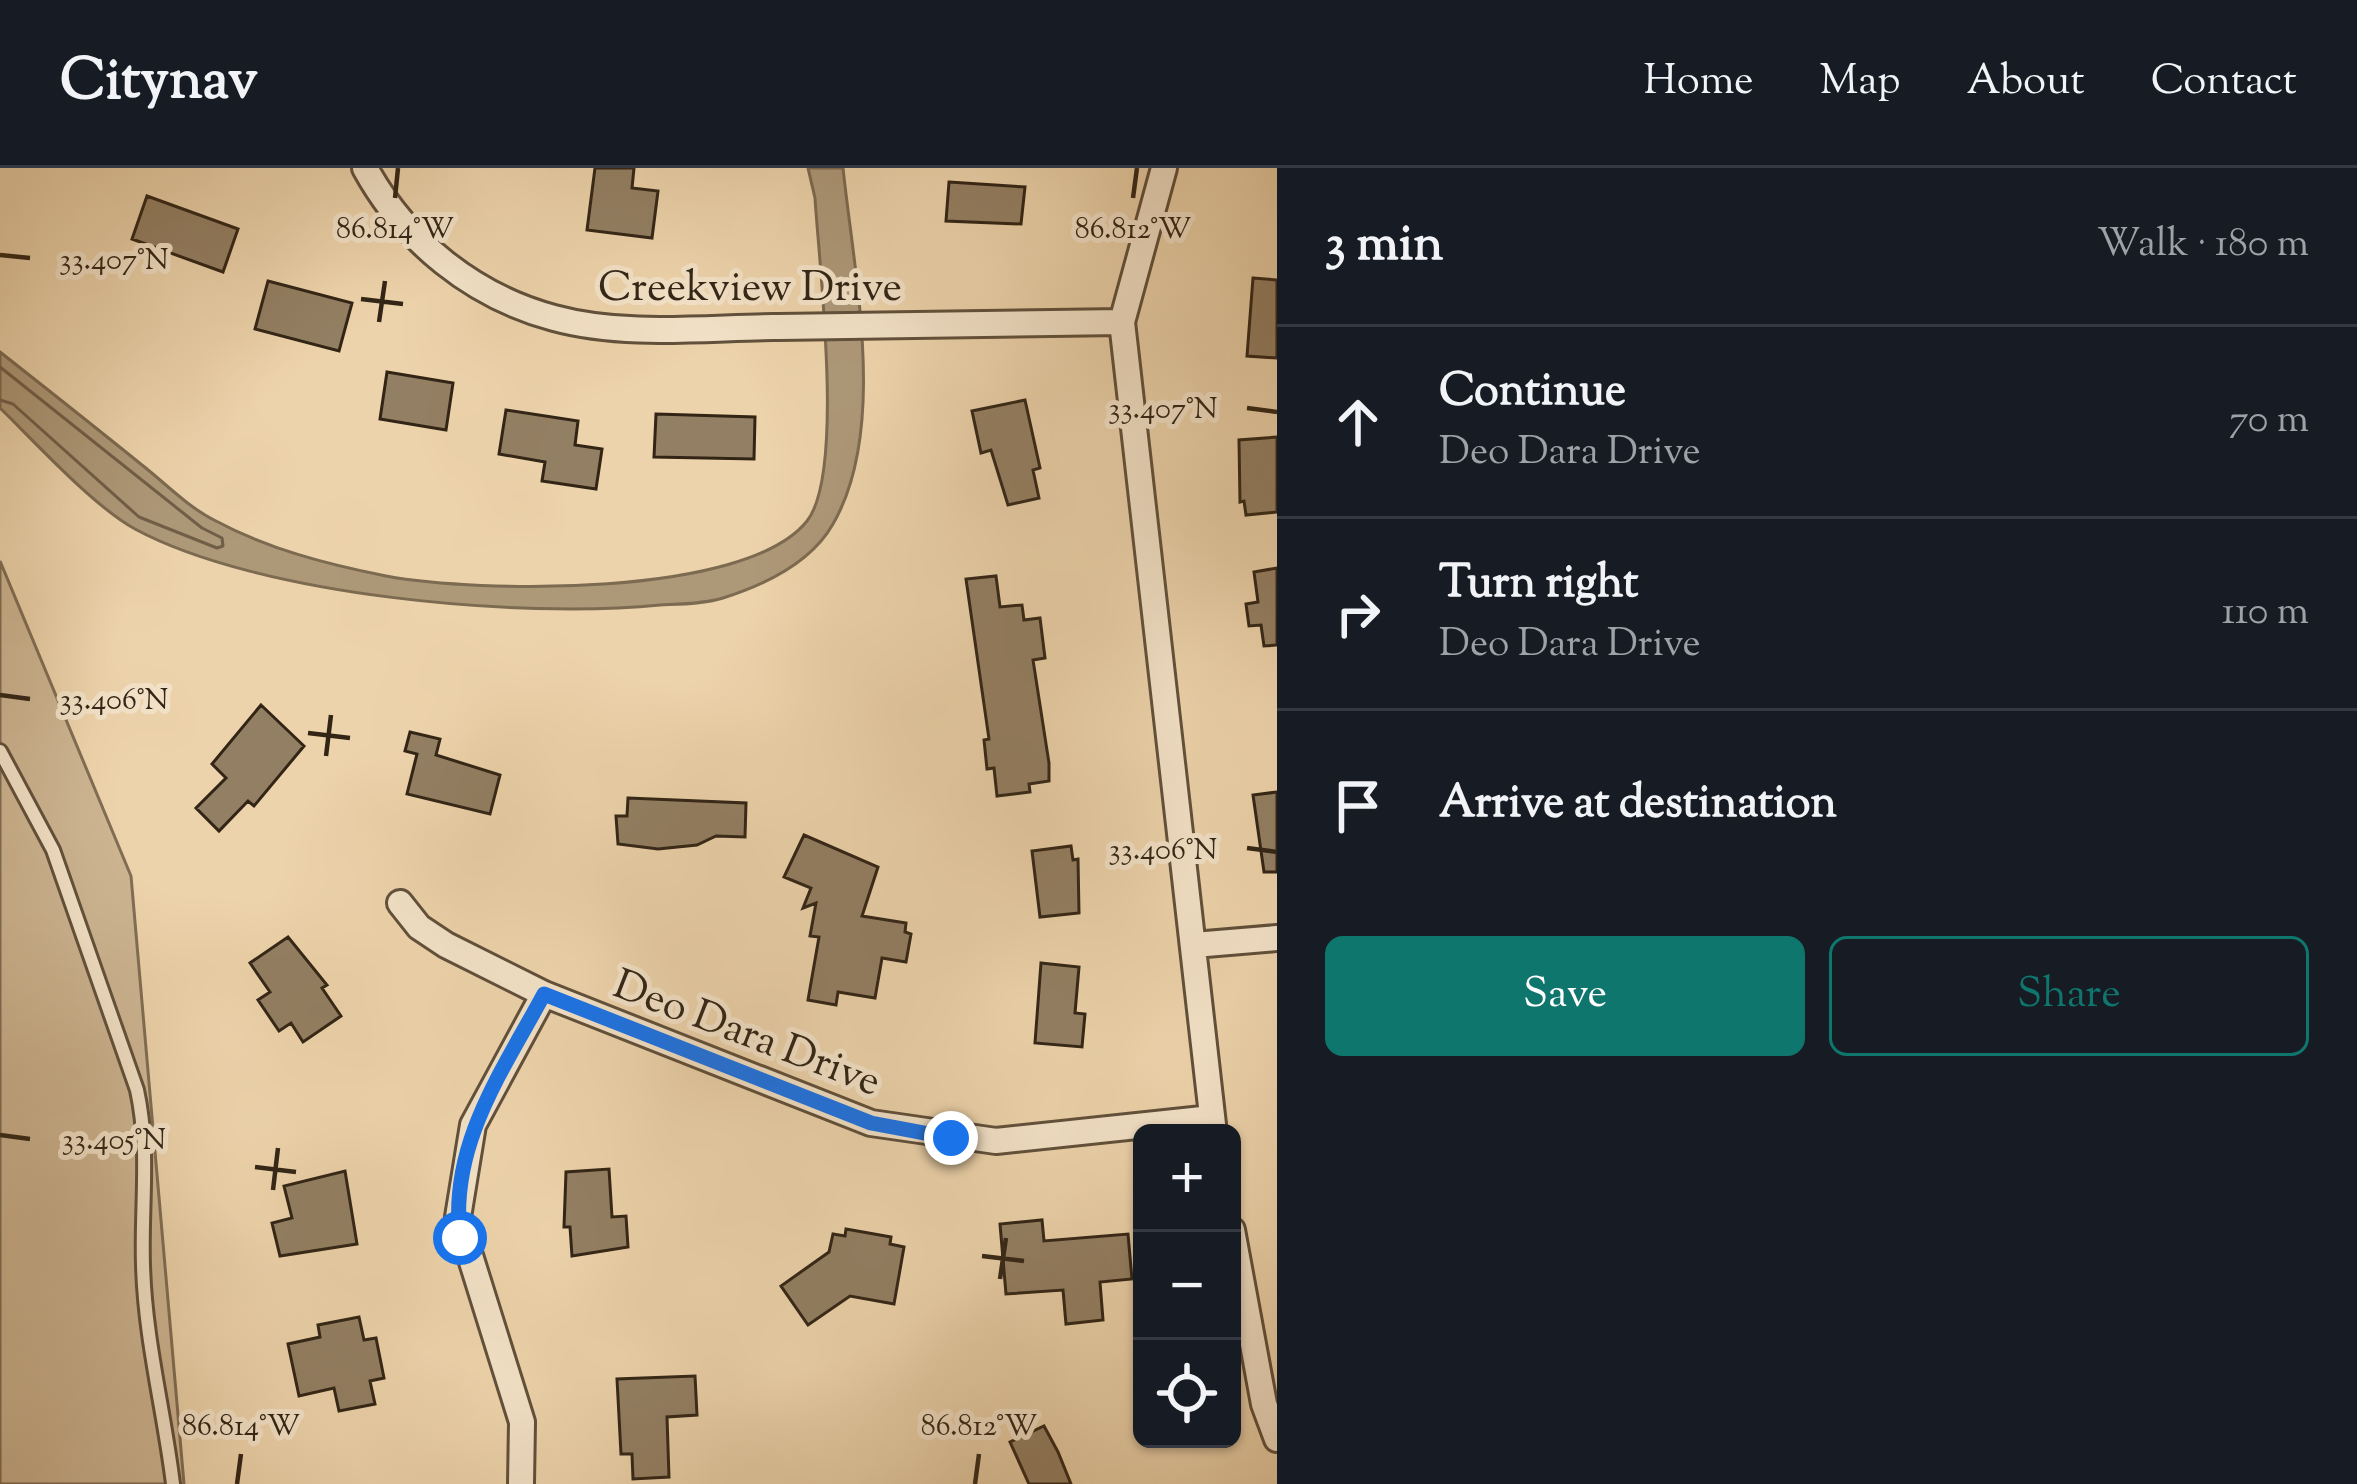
<!DOCTYPE html>
<meta charset="utf-8">
<style>
:root{--surface:#171b24;--page:#242831;--text:#f1f3f6;--muted:#9ea1a6;--line:#363941;--accent:#0f766e}
body{margin:0;font-family:"Sorts Mill Goudy",serif;background:var(--page);color:var(--text)}
.controls{position:absolute;right:36px;bottom:36px;display:grid;overflow:hidden;border-radius:18px;box-shadow:0 3px 9px #0004}
.controls button{width:108px;height:108px;display:grid;place-items:center;padding:0;border:0;border-bottom:3px solid var(--line);background:var(--surface);color:var(--text);font:60px sans-serif}
.stop{position:absolute;width:36px;height:36px;margin:-27px;border:9px solid #1a73e8;border-radius:50%;background:#fff}
.stop.end{background:#1a73e8;border-color:#fff;box-shadow:0 3px 12px #0008}
.list{margin:0;padding:0;list-style:none}
h2{display:flex;justify-content:space-between;align-items:center;height:156px;margin:0;padding:0 48px;font-size:51px}
h2 small{font-size:39px;font-weight:400;color:var(--muted)}
.list li{display:grid;grid-template-columns:78px 1fr auto;gap:36px;align-items:center;box-sizing:border-box;height:192px;padding:0 48px;border-top:3px solid var(--line)}
.list b{display:block;font-size:45px;white-space:nowrap}
.list p{margin:0;font-size:39px;white-space:nowrap;color:var(--muted)}
.list em{font-size:39px;font-style:normal;color:var(--muted)}
.actions{display:flex;gap:24px;padding:36px 48px}
.actions a{flex:1;padding:27px 0;border:3px solid var(--accent);border-radius:18px;text-align:center;font-size:42px;color:var(--accent)}
.actions .main{background:var(--accent);color:#fff}
.icon{flex:none;width:66px;height:66px;fill:none;stroke:currentColor;stroke-width:2;stroke-linecap:round;stroke-linejoin:round}
.map{position:relative;flex:none;width:1277px;height:1316px;overflow:hidden}
header{display:flex;align-items:center;gap:72px;box-sizing:border-box;height:168px;padding:0 60px;background:var(--surface);border-bottom:3px solid var(--line)}
header strong{font-size:57px}
nav{display:flex;gap:66px;margin-inline-start:auto;font-size:42px}
main{display:flex}
aside{flex:1;background:var(--surface)}
.map>svg:first-child{display:block}
.green{fill:#cdb592;stroke:#806d54;stroke-width:3}
.water{fill:#ad9878;stroke:#7c6a51;stroke-width:3}
.lines{fill:none;stroke-linecap:round;stroke-linejoin:round}
.shore{stroke:#705e47;stroke-width:3}
.building{fill:#937f63;stroke:#322516;stroke-width:3}
.service-casing{stroke:#61503b;stroke-width:18}
.minor-casing{stroke:#61503b;stroke-width:30}
.service{stroke:#f3e2c8;stroke-width:12}
.minor{stroke:#f3e2c8;stroke-width:24}
.route{stroke:#1a73e8;stroke-width:15}
.ticks{fill:none;stroke:#322516;stroke-width:4.5}
.labels{text-anchor:middle;stroke-width:10;stroke-linejoin:round;paint-order:stroke}
.street-label{font-size:42px;fill:#322516;stroke:#f3e2c8}
.ticks-label{font-size:30px;text-anchor:middle;fill:#322516;stroke:#f3e2c8;stroke-width:10;stroke-linejoin:round;paint-order:stroke}
</style>
<header>
<strong>Citynav</strong>
<nav><a>Home</a><a>Map</a><a>About</a><a>Contact</a></nav>
</header>
<main>
<div class="map">
<svg width="1277" height="1316" viewBox="0 0 1277 1316">
<rect width="100%" height="100%" fill="#edd3ab"/>
<filter id="stains"><feTurbulence type="fractalNoise" baseFrequency=".00167" numOctaves="4"/><feColorMatrix values="0 0 0 0 .2 0 0 0 0 .09 0 0 0 0 .02 0 0 0 .5 -.17"/></filter>
<radialGradient id="worn" r=".72"><stop offset=".6" stop-color="#630" stop-opacity="0"/><stop offset="1" stop-color="#630" stop-opacity=".3"/></radialGradient>
<path class="green" d="M0 393 131 708 184 1316H0Z"/>
<path class="water" d="M808 0H843C854 106 888 261 833 356 811 395 764 417 723 430 704 436 680 436 660 437 520 451 259 428 135 361 93 338 35 274 0 240V184C47 221 95 259 142 297 165 315 188 339 214 352 268 381 326 396 386 408 477 425 746 430 807 353 845 305 819 97 815 30Z"/>
<g class="lines">
<path class="shore" d="M0 199 202 360 222 370 223 378 217 380 139 349 13 236 0 232"/>
</g>
<path class="building" d="M595 0H634L632 20 658 23 652 70 587 62Z
M949 14 1025 19 1021 56 946 53Z
M147 28 238 61 223 104 132 71Z
M1253 110 1277 112V190L1247 188Z
M268 113 352 135 339 183 255 161Z
M387 204 453 215 446 262 380 251Z
M1025 232 1040 300 1033 302 1039 330 1008 337 991 282 981 285 972 243Z
M506 242 578 253 575 277 602 281 596 321 542 313 545 294 499 286Z
M656 246 755 249 754 291 654 289Z
M1277 269V344L1246 347 1244 333 1240 334 1239 272Z
M1277 400V477L1264 478 1261 457 1249 458 1246 436 1258 434 1254 404Z
M996 408 1000 439 1022 437 1024 452 1040 450 1045 490 1033 492 1049 595V613L1029 616 1030 624 997 628 994 600 987 601 984 572 989 571 966 411Z
M261 537 304 578 254 638 248 633 219 663 196 640 226 610 212 596Z
M410 564 440 571 436 587 500 607 490 646 407 626 417 586 405 583Z
M1277 624V704H1264L1253 627Z
M628 630 746 635 745 669 716 668 697 677 658 681 618 676 616 648H627Z
M804 667 878 699 862 748 906 755 905 764 911 766 906 794 882 790 875 830 838 824 836 837 808 832 819 769 810 768 816 735 803 740 811 720 784 709Z
M1071 678 1073 692 1078 691 1079 745 1040 749 1032 683Z
M288 769 327 817 322 820 341 848 303 874 291 855 279 863 258 832 270 824 250 795Z
M1041 795 1079 799 1075 845 1085 846 1082 879 1035 875Z
M609 1001 612 1049 626 1048 628 1079 572 1088 570 1059H564L566 1004Z
M345 1003 357 1076 280 1088 272 1055 292 1050 284 1018Z
M1042 1052 1044 1073 1128 1066 1132 1111 1100 1114 1103 1152 1066 1156 1063 1122 1006 1126 1000 1056Z
M846 1061 891 1069 890 1076 904 1079 894 1136 850 1128 808 1157 781 1118 829 1084 833 1066 845 1068Z
M359 1149 364 1172 376 1170 384 1210 370 1213 375 1236 339 1243 334 1220 299 1228 288 1176 320 1169 318 1157Z
M695 1208 697 1247 667 1249 669 1309 633 1311 632 1286H621L617 1211Z
M1044 1258 1058 1284 1071 1316H1029L1010 1274Z"/>
<g class="lines">
<g class="service-casing">
<path id="service" d="M0 583 53 682 137 922C150 981 141 1038 143 1097 145 1172 164 1242 173 1316"/>
</g>
<g class="minor-casing">
<path id="minor" d="M365 0C405 73 472 128 554 150 624 169 701 160 773 159 889 157 1005 156 1122 154
M1164 0 1122 154 1214 965
M400 735 419 759 446 777 544 826 871 955 996 973 1212 950
M1194 777 1277 770
M1232 1062 1264 1236 1277 1271
M521 1316 522 1254 458 1049 473 957 544 826"/>
</g>
<use href="#service" class="service"/>
<use href="#minor" class="minor"/>
</g>
<g class="lines">
<path class="route" d="M460 1070C449 977 502 904 544 826L871 955 951 970"/>
</g>
<path class="ticks" d="M395 30 398 0M1133 30 1137 0M0 87 30 90M361 131 403 136M379 154 385 113M1247 240 1277 244M0 527 30 531M308 565 350 570M326 588 331 547M1247 680 1277 684M0 967 30 971M255 999 296 1004M273 1022 278 980M982 1088 1024 1093M1000 1111 1006 1070M237 1316 241 1286M975 1316 979 1286"/>
<g class="labels">
<g class="street-label">
<text x="750" y="132">Creekview Drive</text>
<text transform="translate(748 863) rotate(21)" y="15">Deo Dara Drive</text>
</g>
</g>
<g class="ticks-label">
<text x="395" y="70">86.814°W</text>
<text x="1133" y="70">86.812°W</text>
<text x="114" y="101">33.407°N</text>
<text x="1163" y="250">33.407°N</text>
<text x="114" y="541">33.406°N</text>
<text x="1163" y="691">33.406°N</text>
<text x="114" y="981">33.405°N</text>
<text x="241" y="1267">86.814°W</text>
<text x="979" y="1267">86.812°W</text>
</g>
<rect width="100%" height="100%" filter="url(#stains)"/>
<rect width="100%" height="100%" fill="url(#worn)"/>
</svg>
<div class="controls">
<button>+</button>
<button>−</button>
<button><svg class="icon" aria-label="locate" viewBox="0 0 24 24"><circle cx="12" cy="12" r="6"/><path d="M12 2v4M12 18v4M2 12h4M18 12h4"/></svg></button>
</div>
<div class="stop" style="left:460px;top:1070px"></div>
<div class="stop end" style="left:951px;top:970px"></div>
</div>
<aside>
<h2>3 min<small>Walk · 180 m</small></h2>
<ul class="list">
<li><svg class="icon" aria-label="ahead" viewBox="0 0 24 24"><path d="M12 20V5M6 11l6-6 6 6"/></svg><div><b>Continue</b><p>Deo Dara Drive</p></div><em>70 m</em></li>
<li><svg class="icon" aria-label="right" viewBox="0 0 24 24"><path d="M7 20v-9h11M14 6l5 5-5 5"/></svg><div><b>Turn right</b><p>Deo Dara Drive</p></div><em>110 m</em></li>
<li><svg class="icon" aria-label="arrive" viewBox="0 0 24 24"><path d="M6 21V4h12l-3 4 3 4H6"/></svg><div><b>Arrive at destination</b></div></li>
</ul>
<div class="actions"><a class="main">Save</a><a>Share</a></div>
</aside>
</main>
